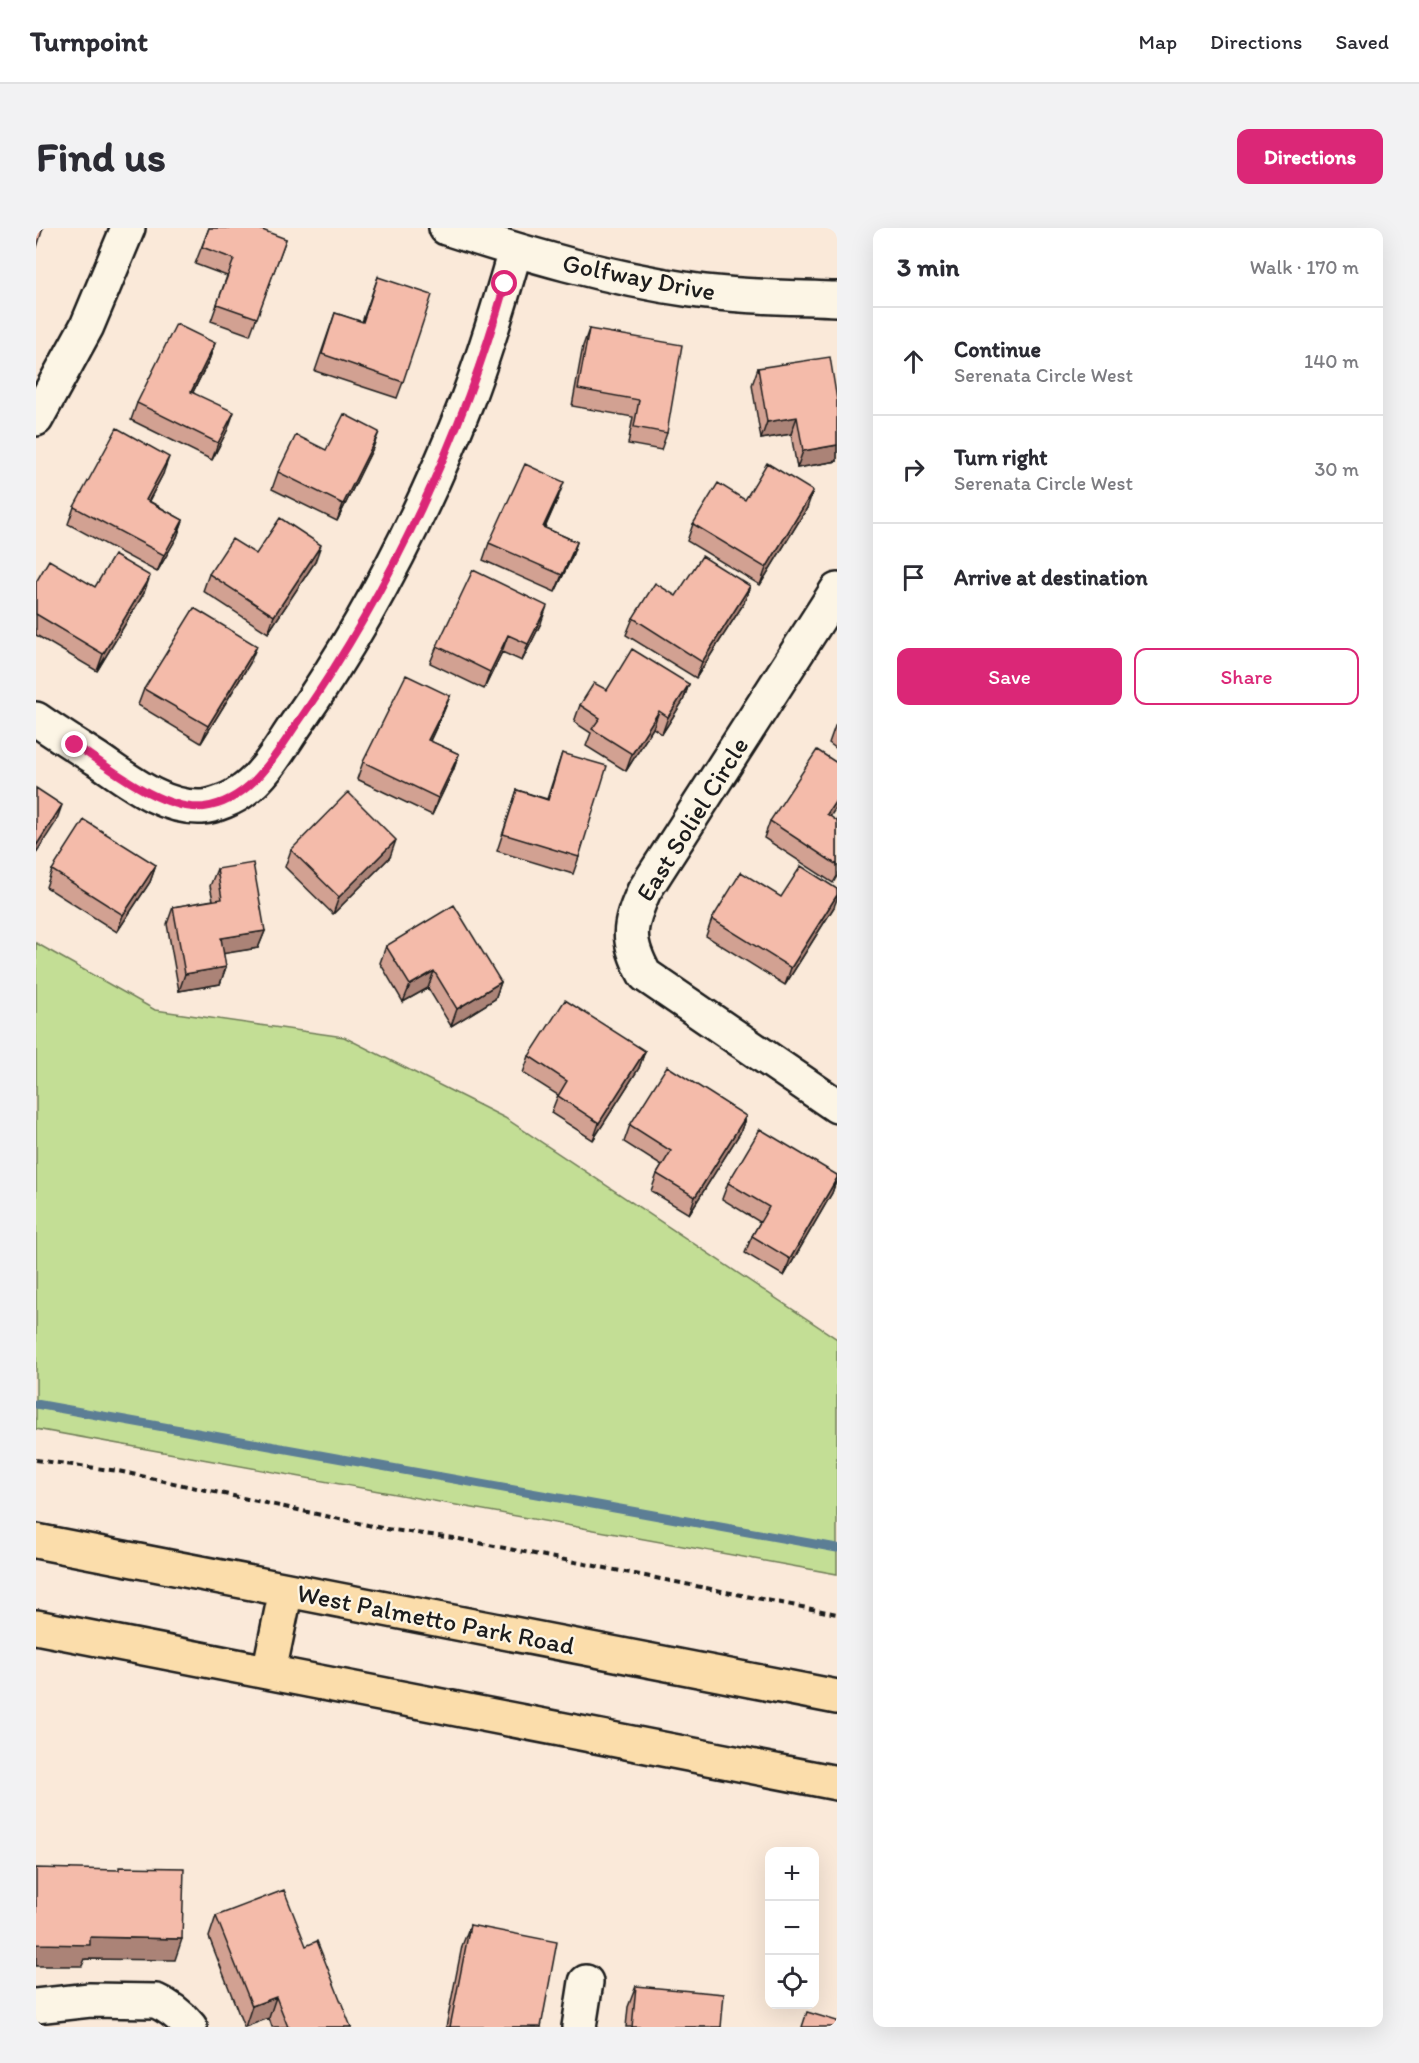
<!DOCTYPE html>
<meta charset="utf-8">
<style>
:root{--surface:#fff;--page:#f2f2f3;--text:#2b2b33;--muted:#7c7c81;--line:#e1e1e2;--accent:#db2777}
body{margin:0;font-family:Itim,sans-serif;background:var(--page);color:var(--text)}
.controls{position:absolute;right:18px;bottom:18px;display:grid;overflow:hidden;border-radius:12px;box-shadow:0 6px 24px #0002}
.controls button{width:54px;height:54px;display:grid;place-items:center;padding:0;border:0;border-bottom:2px solid var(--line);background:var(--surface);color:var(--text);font:30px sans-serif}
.stop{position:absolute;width:18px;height:18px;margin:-14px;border:4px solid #db2777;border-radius:50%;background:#fff}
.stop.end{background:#db2777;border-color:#fff;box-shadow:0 2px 6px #0008}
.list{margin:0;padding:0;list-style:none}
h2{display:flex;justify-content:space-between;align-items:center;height:78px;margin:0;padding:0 24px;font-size:26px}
h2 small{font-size:20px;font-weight:400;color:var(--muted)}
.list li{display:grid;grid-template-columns:39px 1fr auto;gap:18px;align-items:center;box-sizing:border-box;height:108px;padding:0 24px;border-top:2px solid var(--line)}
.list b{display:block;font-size:22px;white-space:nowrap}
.list p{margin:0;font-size:20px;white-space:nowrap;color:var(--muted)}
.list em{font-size:20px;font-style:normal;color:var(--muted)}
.actions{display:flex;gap:12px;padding:18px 24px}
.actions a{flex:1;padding:14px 0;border:2px solid var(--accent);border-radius:12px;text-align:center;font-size:21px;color:var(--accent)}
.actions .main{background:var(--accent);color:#fff}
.icon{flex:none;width:33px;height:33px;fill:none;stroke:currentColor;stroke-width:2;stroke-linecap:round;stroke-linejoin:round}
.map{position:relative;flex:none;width:801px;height:1799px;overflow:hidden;border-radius:12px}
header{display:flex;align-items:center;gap:36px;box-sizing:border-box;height:84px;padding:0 30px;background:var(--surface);border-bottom:2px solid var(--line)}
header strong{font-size:28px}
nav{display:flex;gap:33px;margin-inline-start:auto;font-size:21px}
.intro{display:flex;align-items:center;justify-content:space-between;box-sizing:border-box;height:144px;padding:0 36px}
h1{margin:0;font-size:42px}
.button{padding:15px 27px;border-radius:12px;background:var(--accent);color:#fff;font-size:21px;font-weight:700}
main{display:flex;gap:36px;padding:0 36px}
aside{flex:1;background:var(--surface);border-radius:12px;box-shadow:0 6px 24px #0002}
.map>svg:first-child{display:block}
.green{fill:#c3de95;stroke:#707d58;stroke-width:1.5}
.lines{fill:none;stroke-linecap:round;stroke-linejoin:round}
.stream{stroke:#5c7e95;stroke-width:9}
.minor-casing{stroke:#1c1c1c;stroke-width:38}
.major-casing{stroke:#1c1c1c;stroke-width:38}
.path{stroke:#1c1c1c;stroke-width:4;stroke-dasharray:6 4.5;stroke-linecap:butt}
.minor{stroke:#fcf5e5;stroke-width:33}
.major{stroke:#fbddab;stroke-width:33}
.wall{fill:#d2a192;stroke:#1c1c1c;stroke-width:1.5}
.shaded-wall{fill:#ab8377;stroke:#1c1c1c;stroke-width:1.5}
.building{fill:#f4bbaa;stroke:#1c1c1c;stroke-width:1.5}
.route{stroke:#db2777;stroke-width:8}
.labels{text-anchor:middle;stroke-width:4.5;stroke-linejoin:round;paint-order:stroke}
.street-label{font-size:26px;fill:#1c1c1c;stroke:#fcf5e5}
</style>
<header>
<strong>Turnpoint</strong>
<nav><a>Map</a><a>Directions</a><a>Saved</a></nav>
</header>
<div class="intro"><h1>Find us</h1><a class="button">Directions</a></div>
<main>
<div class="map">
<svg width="801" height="1799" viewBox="0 0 801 1799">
<rect width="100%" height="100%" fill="#fae9d9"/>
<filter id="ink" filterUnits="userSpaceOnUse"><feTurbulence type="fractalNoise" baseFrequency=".0167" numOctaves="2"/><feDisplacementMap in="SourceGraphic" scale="12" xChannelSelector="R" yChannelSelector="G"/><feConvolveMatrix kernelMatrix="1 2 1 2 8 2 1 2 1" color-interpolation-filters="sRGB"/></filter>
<g filter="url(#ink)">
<path class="green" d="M0 715 119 782 308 809 469 890 801 1111V1346L0 1201Z"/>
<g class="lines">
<path class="stream" d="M0 1176 801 1320"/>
<g class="minor-casing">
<path id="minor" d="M410 0C490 26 571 50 655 62 703 69 752 69 801 71
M0 191 51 98 92 0
M801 362 608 663C592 699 590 712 609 747L801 878
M0 491C20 505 41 518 61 531 92 552 127 581 166 579 180 578 198 570 208 562 230 546 244 520 259 498 330 397 387 285 432 170 450 122 465 72 479 23
M0 1778 54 1772 120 1773C134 1779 144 1787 154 1799
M543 1799 550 1754"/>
</g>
<g class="major-casing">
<path id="major" d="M0 1313 801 1469
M0 1399 801 1555
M233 1444 250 1362"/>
</g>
<path class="path" d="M0 1232 82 1243 350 1301 418 1310 801 1386"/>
<use href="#minor" class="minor"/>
<use href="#major" class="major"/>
</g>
<path class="wall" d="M173 0 250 11 214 107 175 93 191 48 159 36Z
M342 49 367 154 361 170 279 143 299 85 326 94Z
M553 101 631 205 625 222 592 216 597 189 536 178 547 118Z
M179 115 173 132 157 164 192 201 176 232 95 192 101 175Z
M722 140 801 172V233L761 240 755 206 725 211 716 157Z
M337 220 301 293 236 261 242 244 290 222Z
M127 246 113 273 147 292 141 309 121 344 32 296 38 279Z
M522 270 509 300 541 314 535 331 519 364 447 332 453 315Z
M709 272 771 280 724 357 651 313 657 296Z
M220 326 279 334 232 405 167 363 173 346Z
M0 354 59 359 108 365 61 443 0 407Z
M640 368 708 375 660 450 590 407 597 390Z
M505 395 486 433 466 424 448 461 394 435 401 418Z
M214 435 165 515 102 477 108 461Z
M653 456 647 473 626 506 617 500 590 543 550 518 555 505 538 494 544 477 571 462Z
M414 468 407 485 394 513 423 526 417 543 396 587 321 551 327 534Z
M801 495V521L793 515 799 498Z
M526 525 543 629 537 646 461 623 481 562 511 571Z
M734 593H801V648L797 655 728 610Z
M255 622 354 629 297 686 249 639Z
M120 637 114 654 81 704 10 659 16 642Z
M181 641 229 703 222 720 187 725 190 739 184 756 143 763 131 696 137 679 177 672 174 658Z
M798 679 749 757 670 708 676 691Z
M350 718 465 754 459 771 415 798 392 760 367 774 344 735Z
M609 823 603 840 557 912 515 885 522 867 487 845 493 828Z
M710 888 704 905 653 986 615 963 621 946 626 938 588 914 594 897Z
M801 947V951L796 965 748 1048 709 1025 716 1008 724 994 686 971 692 955Z
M180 1688 270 1718 315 1799H236L233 1790 208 1799 173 1709Z
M434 1697 505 1799H410L426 1718Z
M600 1758 685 1799H590L592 1779Z"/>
<path class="shaded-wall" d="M179 115 173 132 149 180 155 164Z
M198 184 192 201 176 232 182 215Z
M761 189 755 206 725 211 731 194Z
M343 204 337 220 301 293 307 276Z
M801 217V233L761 240 767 223Z
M133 229 127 246 104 289 110 272Z
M528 254 522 270 501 316 507 299Z
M777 263 771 280 724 357 730 340Z
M147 292 141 309 121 344 128 327Z
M541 314 535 331 519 364 526 347Z
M285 317 279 334 232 405 238 388Z
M114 348 108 365 61 443 67 426Z
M714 358 708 375 660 450 666 434Z
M511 378 505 395 486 433 492 416Z
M472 407 466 424 448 461 454 444Z
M221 418 214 435 165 515 172 498Z
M653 456 647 473 626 506 632 489Z
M414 468 407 485 386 529 392 512Z
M623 483 617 500 590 543 596 526Z
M423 526 417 543 396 587 402 570Z
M801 571V578L785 603 791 586Z
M26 577 20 594 0 625V618Z
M360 612 354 629 297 686 303 669Z
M120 637 114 654 81 704 87 687Z
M801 667V671L798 679 749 757 755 740Z
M229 703 222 720 179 727 185 710Z
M190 739 184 756 143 763 149 746Z
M398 743 392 760 367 774 374 757Z
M465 754 459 771 415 798 421 781Z
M609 823 603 840 557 912 563 895Z
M710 888 704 905 653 986 659 969Z
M801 950 796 965 748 1048 754 1031Z
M54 1709 146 1711 139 1732 49 1731 46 1738H0V1716Z
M240 1769 233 1790 209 1799 216 1778Z"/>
<path class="building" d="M0 0H7L1 19 0 18Z
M173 0H221L250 11 221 90 181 76 198 31 166 19Z
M342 49 396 67 367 154 286 126 299 85 327 94Z
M140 96 179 115 155 164 198 184 182 215 101 175Z
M553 101 646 117 631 205 598 199 603 172 542 161Z
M794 129 801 172V217L767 223 761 189 731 194 722 140Z
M308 186 343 204 307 276 242 244 260 207 290 222Z
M81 200 133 229 110 272 147 292 128 327 38 279Z
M731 235 777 263 730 340 657 296 682 255 709 272Z
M489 236 528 254 507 299 541 314 526 347 453 315Z
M244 290 285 317 238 388 173 346 196 311 220 326Z
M78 327 114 348 67 426 0 386V354L13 332 59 359Z
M666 328 714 358 666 434 597 390 619 355 640 368Z
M437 342 511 378 492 416 472 407 454 444 401 418Z
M158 380 221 418 172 498 108 461Z
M596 421 653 456 632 489 623 483 596 526 556 501 564 490 544 477 558 455 571 462Z
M370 447 414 468 392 512 423 526 402 570 327 534Z
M781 522 801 535V571L791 586 801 593V637L734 593Z
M526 525 571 538 543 629 467 606 481 562 512 572Z
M0 560 26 577 0 618Z
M312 564 360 612 303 669 255 622Z
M48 592 120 637 87 687 16 642Z
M217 635 229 703 185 710 190 739 149 746 137 679 186 671 181 641Z
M765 638 801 661V667L755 740 676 691 705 644 745 669Z
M418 677 465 754 421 781 398 743 374 757 350 718Z
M529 772 609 823 563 895 522 868 531 853 493 828Z
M631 838 710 888 659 969 621 946 635 923 594 897Z
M724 901 801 947V950L754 1031 716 1008 733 979 692 955Z
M83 1639 148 1640 146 1711 54 1709V1717L0 1716V1640L83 1642Z
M248 1662 270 1718 281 1713 315 1799H252L240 1769 216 1778 180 1688Z
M434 1697 521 1714 505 1799H414Z
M600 1758 688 1766 685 1799H596Z
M771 1784 801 1793V1799H766Z"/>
</g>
<g class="lines" filter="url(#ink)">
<path class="route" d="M39 517C73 539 125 583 168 579 216 573 240 525 265 490 354 362 427 206 469 56"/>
</g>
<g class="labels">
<g class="street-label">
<text transform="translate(603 49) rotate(11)" y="9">Golfway Drive</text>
<text transform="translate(656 591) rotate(-58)" y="9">East Soliel Circle</text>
<text transform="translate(400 1391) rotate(11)" y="9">West Palmetto Park Road</text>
</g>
</g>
</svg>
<div class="controls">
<button>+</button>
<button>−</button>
<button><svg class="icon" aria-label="locate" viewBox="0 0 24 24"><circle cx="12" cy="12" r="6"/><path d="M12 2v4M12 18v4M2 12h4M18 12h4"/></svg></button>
</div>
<div class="stop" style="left:469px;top:56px"></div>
<div class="stop end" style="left:39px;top:517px"></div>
</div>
<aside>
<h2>3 min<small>Walk · 170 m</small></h2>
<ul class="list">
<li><svg class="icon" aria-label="ahead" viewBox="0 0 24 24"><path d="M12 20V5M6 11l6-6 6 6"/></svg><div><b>Continue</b><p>Serenata Circle West</p></div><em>140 m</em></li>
<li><svg class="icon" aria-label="right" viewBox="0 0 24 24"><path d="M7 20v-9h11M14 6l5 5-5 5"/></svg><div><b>Turn right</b><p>Serenata Circle West</p></div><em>30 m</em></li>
<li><svg class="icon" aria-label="arrive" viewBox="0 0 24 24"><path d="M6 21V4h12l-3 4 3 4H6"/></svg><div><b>Arrive at destination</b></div></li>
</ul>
<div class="actions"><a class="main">Save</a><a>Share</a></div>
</aside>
</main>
